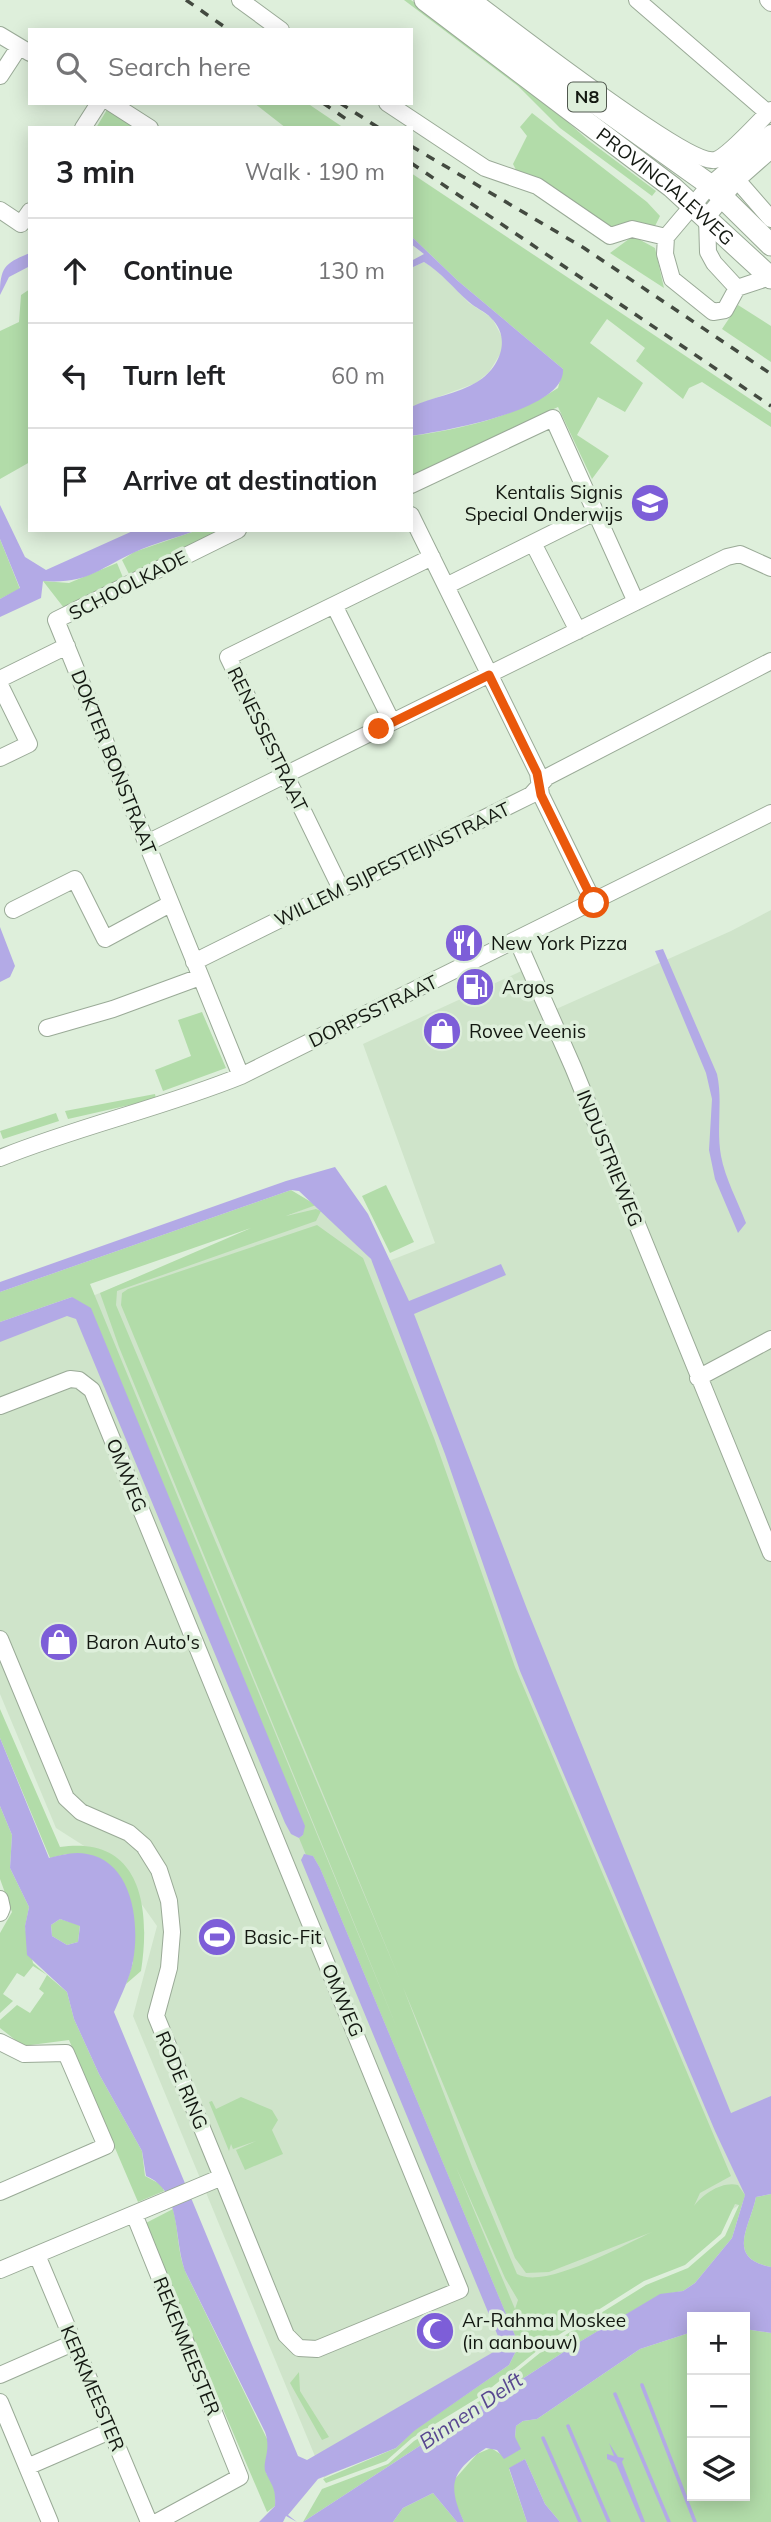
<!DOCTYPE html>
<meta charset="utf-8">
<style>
:root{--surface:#fff;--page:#f2f2f2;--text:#202124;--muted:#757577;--line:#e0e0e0}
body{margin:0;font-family:Mulish,sans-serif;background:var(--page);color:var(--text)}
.controls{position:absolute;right:21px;bottom:21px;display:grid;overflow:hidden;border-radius:0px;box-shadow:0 4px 18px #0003}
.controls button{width:63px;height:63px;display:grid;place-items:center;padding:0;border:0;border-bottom:2px solid var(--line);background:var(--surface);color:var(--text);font:35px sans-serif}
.stop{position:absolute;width:21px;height:21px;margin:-16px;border:5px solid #ea580c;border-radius:50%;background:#fff}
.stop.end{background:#ea580c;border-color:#fff;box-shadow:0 2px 7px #0008}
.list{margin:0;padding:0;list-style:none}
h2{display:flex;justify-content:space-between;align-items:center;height:91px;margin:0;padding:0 28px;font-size:30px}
h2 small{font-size:23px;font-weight:400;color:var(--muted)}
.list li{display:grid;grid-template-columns:46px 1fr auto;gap:21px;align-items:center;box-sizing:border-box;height:105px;padding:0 28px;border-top:2px solid var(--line)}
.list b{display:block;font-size:26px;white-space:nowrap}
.list em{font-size:23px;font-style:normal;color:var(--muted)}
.icon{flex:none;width:38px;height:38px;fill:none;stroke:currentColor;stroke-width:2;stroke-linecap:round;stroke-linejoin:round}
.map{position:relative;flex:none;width:771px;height:2522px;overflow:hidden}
.search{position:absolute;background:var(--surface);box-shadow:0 4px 18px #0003;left:28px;top:28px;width:385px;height:77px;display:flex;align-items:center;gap:18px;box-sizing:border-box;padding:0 24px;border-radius:0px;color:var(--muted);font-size:26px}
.panel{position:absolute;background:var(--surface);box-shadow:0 4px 18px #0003;left:28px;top:126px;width:385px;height:406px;border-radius:0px}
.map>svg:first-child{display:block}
.built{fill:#cfe4ca}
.green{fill:#b2dca9;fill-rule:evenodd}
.water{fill:#b3aae6;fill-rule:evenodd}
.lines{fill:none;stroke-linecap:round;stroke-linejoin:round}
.stream{stroke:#b3aae6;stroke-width:3.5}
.minor-casing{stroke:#9aaa97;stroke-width:18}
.major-casing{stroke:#9aaa97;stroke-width:23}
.minor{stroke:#fff;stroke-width:16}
.major{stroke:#fff;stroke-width:21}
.rail{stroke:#434a40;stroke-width:3.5;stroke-dasharray:9 9;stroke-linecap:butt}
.route{stroke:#ea580c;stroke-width:9}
.labels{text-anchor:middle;stroke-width:7;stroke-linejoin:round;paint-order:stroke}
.shield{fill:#deefdb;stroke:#50584e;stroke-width:2}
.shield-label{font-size:18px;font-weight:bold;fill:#131811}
.street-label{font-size:19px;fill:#131811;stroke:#deefdb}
.poi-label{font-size:19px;fill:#131811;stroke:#deefdb;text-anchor:start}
.water-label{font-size:21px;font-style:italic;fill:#584790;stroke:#deefdb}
</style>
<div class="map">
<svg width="771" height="2522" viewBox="0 0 771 2522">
<rect width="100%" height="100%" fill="#deefdb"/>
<path class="built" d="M424 262 439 271 469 303 492 318 503 339 502 351 489 372 476 383 411 407V268Z
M771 910V2190L742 2203 324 2478 133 2016 157 1926 114 1865 56 1828 0 1694V1334L326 1200 376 1266 435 1243 363 1044 530 967 554 1010 731 931Z"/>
<path class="green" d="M404 0H411L535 93 588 140 656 191 652 196 560 128 518 86Z
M254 103H307L344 128H286Z
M108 108 141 128H96Z
M532 113 647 202 660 216 653 230 630 221 614 229 517 172 513 164 527 136 520 127Z
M411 173 771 413V427L702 382 689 388 683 399 636 361 645 348 607 319 590 343 643 383 625 412 598 397 577 435 609 456 592 479 558 407 411 476V436C463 429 514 417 558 388L563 369 458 281 411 236Z
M633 236 655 248 664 288 610 253Z
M30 289V462L0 479V331L19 322 21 295Z
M738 305 771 326V362L722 329Z
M198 530H225L130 576 122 560 134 552Z
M0 539 20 589 0 599Z
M117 563 124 580 64 608 43 581 69 583Z
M202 1012 226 1068 163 1091 155 1070 191 1056 178 1020Z
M155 1094 156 1099 68 1119 65 1111Z
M56 1113 59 1121 3 1139 0 1131Z
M386 1185 414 1242 390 1253 362 1196Z
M291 1190 316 1205 286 1216 316 1209 321 1211 316 1221 117 1291 116 1305 400 1980 121 1305 122 1293 128 1289 317 1225 363 1258 434 1438 515 1667 731 2176 700 2193 694 2206C703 2194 722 2181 738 2185L745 2195 732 2238 695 2283 683 2291 660 2295 576 2344 303 2522 322 2489 388 2464 414 2441 483 2399 551 2344 646 2285 688 2268 725 2236 739 2205 735 2204 721 2234 685 2265 644 2281 549 2341 481 2396 412 2438 386 2461 326 2483 323 2479 396 2448 413 2431 509 2365 519 2345 320 1868 313 1856 306 1855 299 1838 303 1835 72 1297 0 1322V1292ZM251 1228 100 1293 119 1347 399 2033 90 1284ZM403 1987 515 2258 526 2273 549 2272 652 2232C623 2245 545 2290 517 2274L472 2167ZM456 2167 505 2278 518 2300 515 2309Z
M0 1709 60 1847C141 1835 151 1907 141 1971L126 1984 133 1962 67 1854 50 1858 0 1738Z
M0 1806 12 1835 10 1868 29 1907 25 1927 33 1963 67 1992 74 2019 99 2074 142 2151 145 2176 162 2185 164 2191 138 2202 69 2040 23 2046 0 2028V2020L17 2005 30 2013 44 1993 39 1989 47 1975 33 1966 24 1977 17 1973 3 1994 13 2001 0 2013V1933L12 1912 0 1879Z
M60 1919 80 1925 78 1942 67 1945 52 1936 51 1925Z
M241 2097 272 2110 278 2120 272 2130 283 2154 245 2170 236 2150 256 2141 233 2149 231 2144 229 2151 209 2102 212 2101 216 2109Z
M771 2194V2267C725 2258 750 2227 756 2197Z
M173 2209C179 2231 177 2252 186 2273L269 2443 266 2473C275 2481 276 2494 275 2506L267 2512 144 2224Z
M745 2329 771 2333V2522H560L545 2504 525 2459 509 2469 527 2522H464L454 2501V2480L477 2454 491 2448 502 2455 515 2437 516 2426 523 2421 537 2419 640 2349 692 2332V2496H745Z
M299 2372 300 2391 329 2437 322 2440 290 2383Z
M433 2493 457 2522H393L403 2508Z"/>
<path class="water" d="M411 236 458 281 563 369C566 411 443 431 411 436V407C432 397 458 394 477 382 500 368 512 338 491 318 485 311 475 308 469 302 453 288 442 273 424 262L411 268V261L424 254 411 244Z
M30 253V266L9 277 0 295C0 267 5 263 30 253Z
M0 505 25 557 46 570 135 530H198C178 537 155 543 135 552 98 569 88 584 43 581L41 598 0 617V599L20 588 0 539Z
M0 927 15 966 10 977 0 982Z
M663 949 717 1074C723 1101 716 1128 721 1156 725 1178 738 1202 746 1223L738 1233 715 1179 709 1150 712 1099 706 1073 655 951Z
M335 1167 368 1214 409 1301 501 1264 506 1275 414 1314 527 1609 731 2113 771 2096V2194L756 2197C750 2227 725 2258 771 2267V2333L745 2329V2317H692V2332L640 2349 537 2419 523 2421 516 2426 515 2437 521 2449 504 2459 497 2450 486 2448C451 2471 447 2485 464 2522H457L433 2493 403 2508 393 2522H303L576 2344 660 2294 683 2291 695 2283 732 2238 745 2195 715 2131 520 1671 445 1454 371 1259 299 1191 291 1190 0 1292V1282L286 1181Z
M72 1297 91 1308 305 1826 303 1835 299 1838 291 1834 285 1823 76 1319 67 1316 0 1342V1322Z
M0 1738 49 1858C61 1855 74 1851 87 1854 133 1862 140 1924 133 1961 130 1978 121 1995 114 2012L298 2456 307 2460 497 2350 500 2341 301 1860 304 1854 313 1856 320 1868 519 2345 509 2365 414 2431 396 2448 318 2479 288 2515 297 2522 286 2516 283 2522H259L275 2506C276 2488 272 2486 266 2473 261 2463 272 2451 265 2432L186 2273C173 2241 183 2191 146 2176L142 2151 99 2074 74 2019 67 1992 27 1955 25 1926 29 1907 10 1868 12 1835 0 1806ZM60 1919 80 1926 78 1942 67 1945 52 1936 51 1925Z
M609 2443 618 2457 624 2458 622 2462 645 2522H641L616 2463 607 2459V2454L614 2456Z
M525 2459 545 2504 560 2522H527L509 2468Z"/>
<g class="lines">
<path class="stream" d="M642 2385 695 2522
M615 2394 669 2522
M568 2426 609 2522
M543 2438 580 2522"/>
<g class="minor-casing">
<path id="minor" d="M240 0 281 30
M473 0C506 24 687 166 715 160 728 157 760 120 771 110
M637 0 768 113
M768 0 771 3
M0 35 30 53
M0 76 19 47
M111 103 150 128
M387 103 485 168 537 186 610 236 632 229 666 237
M83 128 99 103
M771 133 710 185 666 237 665 254 672 279 713 312 725 310 737 288 714 263 708 252 707 217 737 180 771 150
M737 180 771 219
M0 210 21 224 30 211
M737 288 770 277
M411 485 553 418 636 602
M411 515 538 773 541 795 594 903
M238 530 56 620 241 1076
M533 543 578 631
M446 586 595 512
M334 605 392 722
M0 679 67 646
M0 685 29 744 0 758
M147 843 727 557 740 554 771 568
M341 889 228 657 432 557
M13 910 75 879 105 939 170 904
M517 940 573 1067 771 1553
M194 962 531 795 547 777 771 661
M47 1028 113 1009 200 977
M0 1158C79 1126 162 1108 241 1076L771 813
M698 1378 771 1339
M0 1406 70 1379 79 1380 92 1390 460 2290 317 2349 299 2348 286 2335 222 2177
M0 1639 66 1798 81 1812 129 1833 144 1846 159 1870 169 1901 172 1932 169 1968 156 2016 222 2177 0 2270
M0 1899 2 1908 0 1913
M0 2042 24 2054 66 2053 106 2146 0 2192
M134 2214 240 2477 157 2522
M37 2255 149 2522
M0 2375 73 2343
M0 2402 50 2522
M27 2467 110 2431"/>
</g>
<g class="major-casing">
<g id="major">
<path id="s1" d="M425 0 672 187 771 278"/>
<path d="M451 0 710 185 771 245"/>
</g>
</g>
<use href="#minor" class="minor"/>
<use href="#major" class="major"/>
<path class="rail" d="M186 0 229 30
M323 103 346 119
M340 103 379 128
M411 146 584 248 771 374
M411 163 771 406"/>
</g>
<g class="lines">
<path class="route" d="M379 729 489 675 537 773 541 795 594 903"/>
</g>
<defs>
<g id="school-disc" transform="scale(2.0125)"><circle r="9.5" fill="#7d5ed8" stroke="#deefdb"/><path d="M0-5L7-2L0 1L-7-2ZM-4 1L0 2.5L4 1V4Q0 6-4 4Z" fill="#fff"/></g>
<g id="restaurant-disc" transform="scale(2.0125)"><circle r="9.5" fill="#7d5ed8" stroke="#deefdb"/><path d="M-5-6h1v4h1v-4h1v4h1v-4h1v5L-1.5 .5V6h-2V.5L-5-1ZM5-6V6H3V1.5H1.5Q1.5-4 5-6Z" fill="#fff"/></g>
<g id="fuel-disc" transform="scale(2.0125)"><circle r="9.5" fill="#7d5ed8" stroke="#deefdb"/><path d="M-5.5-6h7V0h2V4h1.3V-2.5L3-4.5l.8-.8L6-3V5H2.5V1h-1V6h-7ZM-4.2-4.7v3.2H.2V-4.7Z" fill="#fff"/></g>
<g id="shop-disc" transform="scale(2.0125)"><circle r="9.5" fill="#7d5ed8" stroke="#deefdb"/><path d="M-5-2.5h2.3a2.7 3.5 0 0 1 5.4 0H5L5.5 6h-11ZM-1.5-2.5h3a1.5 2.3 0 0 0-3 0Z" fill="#fff"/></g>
<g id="stadium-disc" transform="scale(2.0125)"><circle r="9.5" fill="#7d5ed8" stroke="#deefdb"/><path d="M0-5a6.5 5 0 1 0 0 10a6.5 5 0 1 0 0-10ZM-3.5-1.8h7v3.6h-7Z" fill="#fff"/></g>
<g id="mosque-disc" transform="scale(2.0125)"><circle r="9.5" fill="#7d5ed8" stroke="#deefdb"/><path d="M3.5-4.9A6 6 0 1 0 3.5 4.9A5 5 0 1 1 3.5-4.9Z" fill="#fff"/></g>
</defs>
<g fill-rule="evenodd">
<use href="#school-disc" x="650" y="503"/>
<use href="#restaurant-disc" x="464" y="943"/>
<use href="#fuel-disc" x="475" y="987"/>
<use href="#shop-disc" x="442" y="1031"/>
<use href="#shop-disc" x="59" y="1642"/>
<use href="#stadium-disc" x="217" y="1937"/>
<use href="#mosque-disc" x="435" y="2331"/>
</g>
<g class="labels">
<rect class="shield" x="568" y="82.5" width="38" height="29" rx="5"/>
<g class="shield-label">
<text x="587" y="103">N8</text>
</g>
<g class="street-label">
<text dy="7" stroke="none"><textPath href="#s1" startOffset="304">PROVINCIALEWEG</textPath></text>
<text transform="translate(128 585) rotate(-27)" y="7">SCHOOLKADE</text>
<text transform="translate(268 739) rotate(64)" y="7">RENESSESTRAAT</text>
<text transform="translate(114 762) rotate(68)" y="7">DOKTER BONSTRAAT</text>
<text transform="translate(392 864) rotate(-26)" y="7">WILLEM SIJPESTEIJNSTRAAT</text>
<text transform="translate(373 1011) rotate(-26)" y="7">DORPSSTRAAT</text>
<text transform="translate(610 1158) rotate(68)" y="7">INDUSTRIEWEG</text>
<text transform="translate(127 1475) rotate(68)" y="7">OMWEG</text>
<text transform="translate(343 2000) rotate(67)" y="7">OMWEG</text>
<text transform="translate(182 2080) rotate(67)" y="7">RODE RING</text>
<text transform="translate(187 2346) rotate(68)" y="7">REKENMEESTER</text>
<text transform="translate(93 2388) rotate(67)" y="7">KERKMEESTER</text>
</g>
<g class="poi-label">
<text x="623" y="499" text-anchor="end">Kentalis Signis<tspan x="623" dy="22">Special Onderwijs</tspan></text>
<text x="491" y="950">New York Pizza</text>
<text x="502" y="994">Argos</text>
<text x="469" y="1038">Rovee Veenis</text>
<text x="86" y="1649">Baron Auto's</text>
<text x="244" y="1944">Basic-Fit</text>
<text x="462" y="2327">Ar-Rahma Moskee<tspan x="462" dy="22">(in aanbouw)</tspan></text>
</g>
<g class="water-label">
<text transform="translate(471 2411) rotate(-34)" y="7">Binnen Delft</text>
</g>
</g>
</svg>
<div class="controls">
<button>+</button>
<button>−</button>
<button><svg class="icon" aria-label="layers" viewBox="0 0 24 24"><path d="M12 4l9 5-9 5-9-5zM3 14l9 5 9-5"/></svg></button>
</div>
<div class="stop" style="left:594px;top:903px"></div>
<div class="stop end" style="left:379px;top:729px"></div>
<div class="search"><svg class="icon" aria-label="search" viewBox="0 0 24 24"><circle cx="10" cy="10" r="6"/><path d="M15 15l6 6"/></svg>Search here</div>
<section class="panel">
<h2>3 min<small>Walk · 190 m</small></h2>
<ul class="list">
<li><svg class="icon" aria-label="ahead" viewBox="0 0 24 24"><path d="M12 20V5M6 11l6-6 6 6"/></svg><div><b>Continue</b></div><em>130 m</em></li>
<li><svg class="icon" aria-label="left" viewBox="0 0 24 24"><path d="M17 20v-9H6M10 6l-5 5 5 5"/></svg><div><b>Turn left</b></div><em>60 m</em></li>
<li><svg class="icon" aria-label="arrive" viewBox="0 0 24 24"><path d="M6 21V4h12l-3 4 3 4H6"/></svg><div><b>Arrive at destination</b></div></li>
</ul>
</section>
</div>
